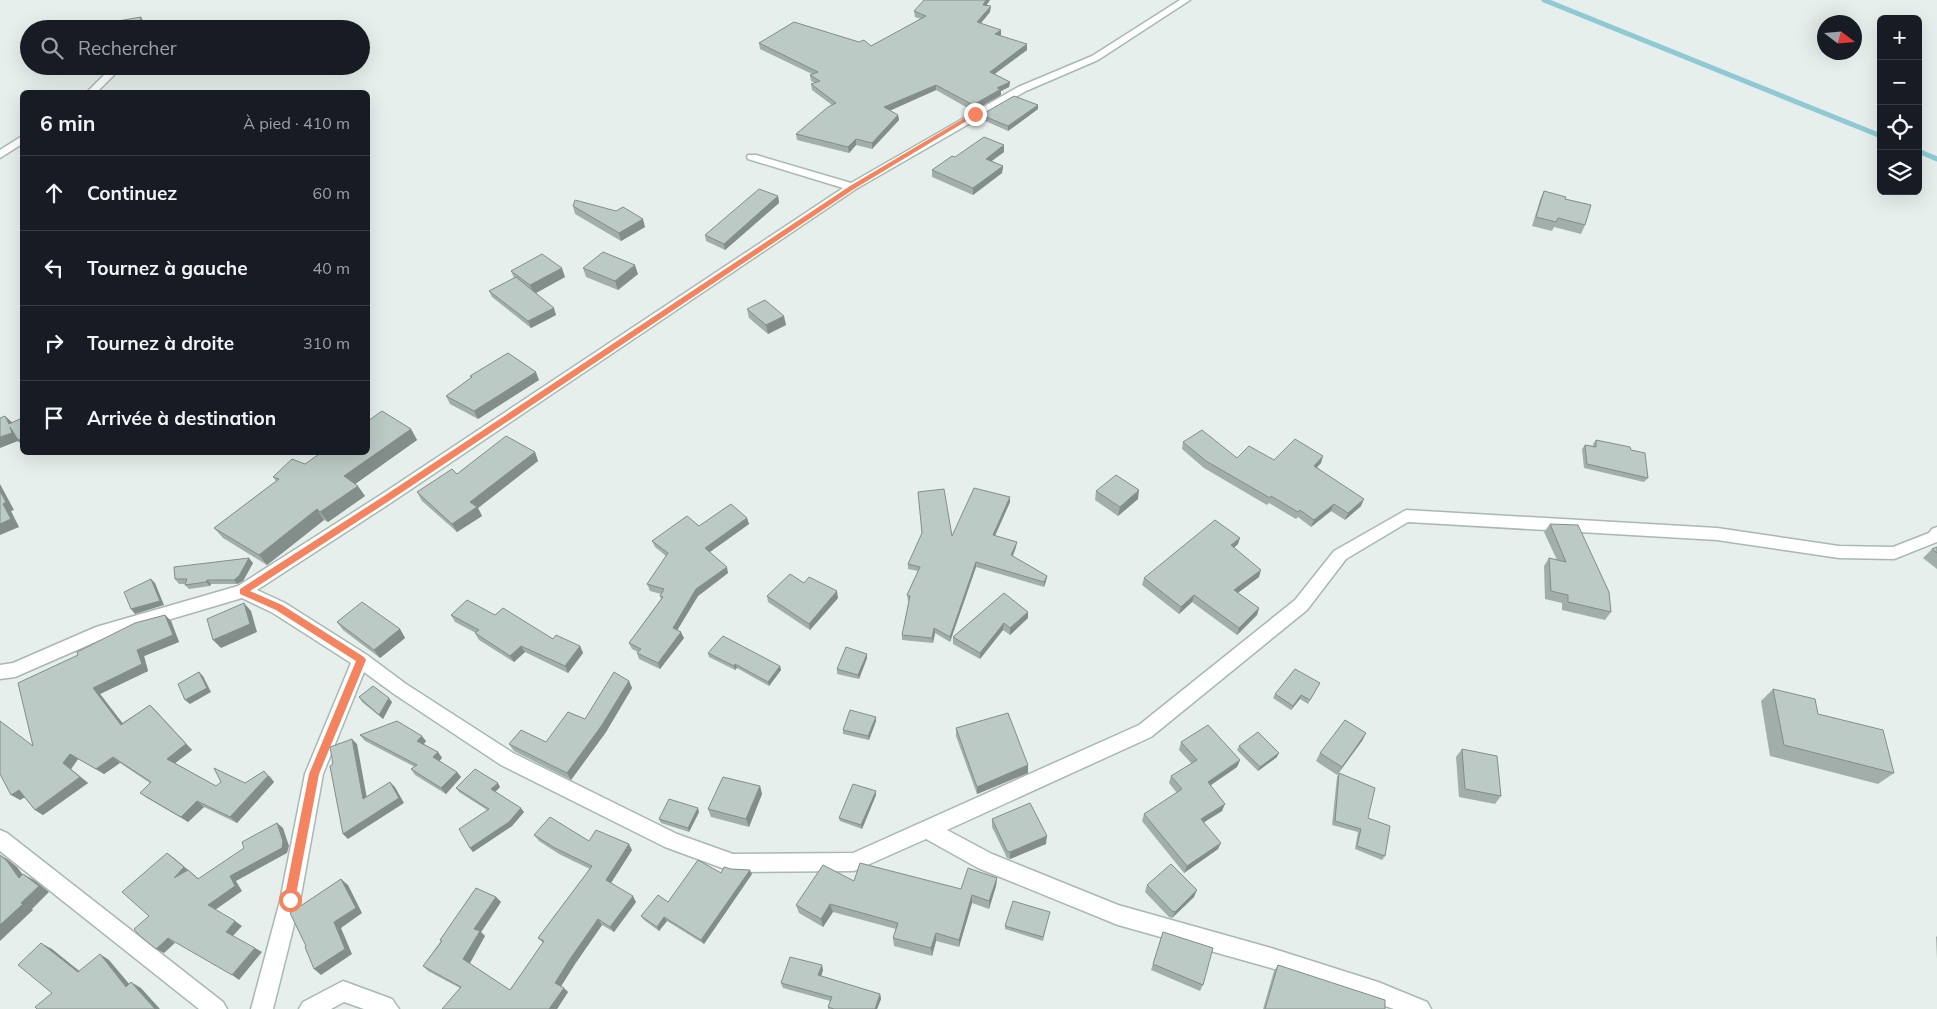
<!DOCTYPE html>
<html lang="fr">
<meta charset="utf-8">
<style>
:root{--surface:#171b24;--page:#20242c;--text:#f1f3f6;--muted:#9ea1a6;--line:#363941}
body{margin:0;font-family:Mulish,sans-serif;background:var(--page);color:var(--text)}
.controls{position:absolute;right:15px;top:15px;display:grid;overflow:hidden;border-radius:8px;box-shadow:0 5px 20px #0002}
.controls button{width:45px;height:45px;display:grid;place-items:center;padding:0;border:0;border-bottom:1px solid var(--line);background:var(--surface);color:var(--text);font:25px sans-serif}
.compass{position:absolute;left:1817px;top:15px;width:45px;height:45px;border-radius:50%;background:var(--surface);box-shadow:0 5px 20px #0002;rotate:106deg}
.stop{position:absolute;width:15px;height:15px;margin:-11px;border:4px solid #f4845f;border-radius:50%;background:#fff}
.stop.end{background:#f4845f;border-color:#fff;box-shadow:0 1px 5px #0008}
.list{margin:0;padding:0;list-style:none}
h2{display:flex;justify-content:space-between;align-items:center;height:65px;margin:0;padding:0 20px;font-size:21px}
h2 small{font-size:16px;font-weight:400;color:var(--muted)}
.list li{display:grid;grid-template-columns:32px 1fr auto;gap:15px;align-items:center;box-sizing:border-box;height:75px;padding:0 20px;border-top:1px solid var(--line)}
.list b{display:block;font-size:19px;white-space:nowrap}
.list em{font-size:16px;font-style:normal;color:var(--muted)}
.icon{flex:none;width:28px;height:28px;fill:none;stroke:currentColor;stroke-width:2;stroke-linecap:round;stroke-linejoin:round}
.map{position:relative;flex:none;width:1937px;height:1009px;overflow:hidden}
.search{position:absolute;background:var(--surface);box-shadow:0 5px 20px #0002;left:20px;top:20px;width:350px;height:55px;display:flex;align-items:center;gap:12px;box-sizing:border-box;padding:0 18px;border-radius:28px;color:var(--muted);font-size:19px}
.panel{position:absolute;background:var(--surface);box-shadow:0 5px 20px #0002;left:20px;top:90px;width:350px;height:365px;border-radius:8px}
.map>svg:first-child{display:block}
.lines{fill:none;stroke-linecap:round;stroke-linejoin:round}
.stream{stroke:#8ec9d4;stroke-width:5}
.street-casing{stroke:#a8b8b2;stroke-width:3}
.street{fill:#fff;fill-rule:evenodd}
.wall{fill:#a1aea9}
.shaded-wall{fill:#838d89}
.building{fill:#bbcac4;stroke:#838d89}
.route{fill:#f4845f}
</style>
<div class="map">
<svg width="1937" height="1009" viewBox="0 0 1937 1009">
<rect width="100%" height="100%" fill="#e6efeb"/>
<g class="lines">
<path class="stream" d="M1544 0 1881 136
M1918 151 1937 159"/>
<g class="street-casing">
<path id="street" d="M1180 0H1190L1098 60 1026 91 856 189 392 502 257 590 285 603 367 655 406 684 513 753 677 834 733 854 853 853 1139 725 1295 600 1334 551 1406 510 1717 528 1839 546 1893 547 1929 533 1932 529 1937 527V542L1894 559 1839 558 1717 540 1408 522 1346 559 1307 610 1151 737 947 830 992 854 1118 905 1271 948 1378 982 1427 1002 1431 1009H1394L1271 968 1118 925 978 868 926 839 854 871 733 872 665 847 501 765 394 694 364 672 323 774 300 901 273 1009H251L280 901 305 774 351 663 273 613 242 598 100 640 15 677 0 679V665L13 663 96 627 238 586 382 494 843 188 748 159 747 157 748 155H756L851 183 1018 87 1092 56Z
M115 66H130L117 72 97 92H87L111 68Z
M22 136V144L0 158V150Z
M0 830 7 833 223 1002 227 1009H199L0 851Z
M343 981 392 999 399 1009H364L344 1002 331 1009H299L303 1002Z"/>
</g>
<use href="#street" class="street"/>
</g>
<path class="wall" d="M990 0 986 6 990 12 980 24 1001 36H1000L1027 50 995 74 1010 82 1009 87 1001 91V95L973 111 936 90 890 110 898 115 899 120 872 149 856 145 849 153 797 140 796 134 832 105 812 90 811 84 815 83 811 81 810 75 812 74 760 49 759 43 859 42 871 46 921 19 915 17 914 11Z
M1038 109 1008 131 981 119V115Z
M1004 145V152L991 161 1003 166 1002 173 973 195 932 177V170L955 157Z
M1544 191 1565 199 1585 225 1581 234 1554 227 1552 231 1532 226 1540 200Z
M778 196 779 203 725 250 706 241 705 235Z
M573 206 645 227 621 241 575 214Z
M583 268 638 274 618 290 586 277Z
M511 271 565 277 536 293 556 315 531 328 492 297 489 291 514 278Z
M747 309 786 325 768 334 749 318Z
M470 376 539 380 478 419 450 404 446 396 471 378Z
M411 429 417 440 355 484 365 496 328 522 324 520 267 565 223 538 214 528 276 481 273 477 305 464Z
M1596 440 1631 450 1648 478 1644 482 1584 468 1582 449 1585 445 1593 446V444Z
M1183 442 1237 458 1321 463 1317 467 1361 506 1345 520 1331 511 1311 527 1298 517 1296 519 1269 503 1267 505 1204 468 1182 449Z
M535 452 538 461 478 508 482 516 457 532 422 501 417 492 457 474Z
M1096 491 1138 499 1118 516 1095 500Z
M1010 502 995 536 1016 547 1013 556 1047 576 1046 581 1044 587 976 567 950 642 935 633 933 643 902 640V635L909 601H908L907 595 918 571 908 569V564L952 536Z
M747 518 749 524 710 552 728 573 698 596 677 630 684 638 660 669 639 659 637 653 638 652 632 649 629 643 661 599 660 596 661 594 650 591 647 584 666 556 655 547 652 541 699 526Z
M1550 524 1611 612 1605 620 1562 610V603L1545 599 1544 566 1549 558 1557 560 1544 532Z
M1238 544 1234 548 1259 577 1238 593 1259 608 1257 615 1237 635 1192 602 1179 614 1142 585 1144 578Z
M1937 547V569L1923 558 1932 549Z
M253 563 243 581 237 584H211L210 586 189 589 185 585 186 584H179L175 579Z
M804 583 838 598 810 630 768 602 767 596Z
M1004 593 1028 618 1010 635 1003 630 980 659 953 644V637Z
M165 615 171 621 179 642 144 656 148 671 100 694 122 723 150 705 156 711 192 750 175 763 216 786 245 783 270 776 274 782 237 823 204 807 188 822 147 798 140 793 150 783 120 763 104 774 78 759 71 769 88 783 43 815 35 810 24 797 20 800 33 746Z
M451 615H495L553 639 580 646 583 653 568 673 525 652 514 662 479 640 475 633H476L455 622Z
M337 622 400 629 405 638 380 658 343 630Z
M708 653 780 666 781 670 769 686 737 668 735 670 709 657Z
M867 654V658L859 679 837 674V669Z
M629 681 632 688 606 732 571 780 514 751 509 744 546 742 585 719Z
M1320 683 1308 704 1300 699 1291 710 1273 698 1275 694Z
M1773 689 1818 714 1894 773 1878 784 1770 756 1761 701Z
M359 697 392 702 383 719 362 702Z
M876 717V721L869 740 843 734V730Z
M956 728 1028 773 977 794 956 736Z
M1366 733 1362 741 1337 775 1316 761 1320 753Z
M360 735 426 741 424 744 438 752 442 758 439 761 457 772 461 777 446 794 415 775 411 769 415 767 365 741Z
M1181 742 1240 760 1237 767 1211 785 1222 811 1204 822 1218 849 1184 873 1142 821 1144 814 1177 793 1169 783 1171 776 1192 764 1179 750Z
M1239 746 1277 757 1258 771 1237 750Z
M1462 749 1501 796 1495 804 1459 797 1456 757Z
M1339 773 1385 856 1382 860 1355 849 1358 832 1332 825 1337 777Z
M760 786 762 794 749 827 711 817 708 809Z
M500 787 495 792 524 812 512 826 473 852 470 848 487 810 459 792 456 788Z
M876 795 862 829 840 821 839 818Z
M699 812 689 832 661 823 659 819Z
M992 819 1046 844 1010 859 1007 858 992 827Z
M534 835 589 841 632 850 611 883 636 902 614 932 602 925 575 964 561 986 568 992 557 1009H442L460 988 428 971 423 966 441 941 440 940 496 897 501 902 481 932 485 936 469 963 510 990 543 943 538 938 590 869 559 854 539 841Z
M721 873 752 874 704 944 667 921 659 931 644 920 641 916Z
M997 878 996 886 989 909 972 903 959 947 936 941 932 956 894 946 893 938 896 929 833 912 823 927 799 913 796 905 961 889Z
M1147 885 1194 897 1172 918 1169 917 1145 892Z
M1049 915 1043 941 1005 929V926Z
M1163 932 1203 985 1200 991 1151 970Z
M1937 936V959L1936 937Z
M1278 965 1385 1009H1263L1274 971Z
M823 970 821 976 880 994 881 999 877 1009H828V1007L830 1001 783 988 781 983Z"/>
<path class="shaded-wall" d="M986 0H990L983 10V5Z
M991 6 990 12 977 28V22Z
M141 17 147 29H139Z
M1001 30V36L995 40V34Z
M1027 44V50L990 77V72Z
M1010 82 1009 87 1001 91V95L973 111V105L997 88Z
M936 85V90L885 113 884 107Z
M1038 105V109L1008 131V126Z
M898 115 899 120 872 149V143Z
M856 139V145L849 153 848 147Z
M1004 145V152L985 166 986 159Z
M1003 166 1002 173 973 195V188Z
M778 196 779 203 725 250 724 244Z
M643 219 645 227 621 241 619 233Z
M635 265 638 274 618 290 615 281Z
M562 268 565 277 534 294 530 285Z
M554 308 556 315 531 328 528 321Z
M784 316 786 325 768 334 766 325Z
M536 372 539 380 478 419 474 411Z
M5 416 13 423 9 424Z
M10 427 22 438V445L18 441 0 448V437Z
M411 429 417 440 351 487 344 476Z
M535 452 538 461 478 508 482 516 457 532 452 524 470 502Z
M1323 456 1321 463 1312 472 1314 466Z
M0 484 14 510 11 511 19 527 0 535V524L3 504 0 491Z
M358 486 365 496 328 522 320 512Z
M1139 490 1138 499 1118 516 1120 507Z
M1010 497V502L993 540V535Z
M1364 499 1361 506 1345 520 1348 513Z
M1334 504 1331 511 1311 527 1314 520Z
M317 509 324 520 267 565 259 555Z
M747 518 749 524 707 554 705 548Z
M1240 538 1238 544 1229 552 1231 545Z
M1017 542 1016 547 1011 560V555Z
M249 558 253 563 243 581 237 584 234 580Z
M976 562V567L950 642V637Z
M727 567 728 573 698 596 675 634 673 628 696 589Z
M1261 570 1259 577 1232 597 1234 590Z
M1047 576 1046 581 1044 587V582Z
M151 579 155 583 164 605 135 614 131 609Z
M207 580 211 584 210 586 206 582Z
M837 591 838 598 810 630 809 624Z
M1194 595 1192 602 1179 614 1181 607Z
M244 603 251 611 257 632 221 648 213 640Z
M1259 608 1257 615 1237 635 1239 628Z
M1028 612V618L1010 635V628Z
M165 615 171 621 179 642 144 656 148 671 100 694 128 730 121 725 93 688 137 650Z
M1004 623 1003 630 980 659V653Z
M934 628 935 633 933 643 932 638Z
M400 629 405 638 380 658 374 650Z
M681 632 684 638 660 669 658 663Z
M521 646 525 652 514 662 510 656Z
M580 646 583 653 568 673 565 666Z
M867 654V658L859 679 858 675Z
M735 664 737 668 735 670 734 666Z
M780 666 781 670 769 686 768 682Z
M199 672 203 676 211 692 190 704 185 700Z
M629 681 632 688 606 732 571 780 567 773Z
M1301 695 1300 699 1291 710 1293 706Z
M389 698 392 702 383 719 379 715Z
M150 705 156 711 192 750 174 764 167 759Z
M876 717V721L869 740 868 736Z
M1366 733 1362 741 1337 775 1342 767Z
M422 736 426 741 422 746 417 741Z
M352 739 357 744 368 804 363 799Z
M438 752 442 758 437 763 433 757Z
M1279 753 1277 757 1258 771 1260 767Z
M70 754 78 759 71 769 88 783 43 815 35 810 63 763Z
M113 757 120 763 104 774 96 769Z
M1240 760 1237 767 1205 789 1208 782Z
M1028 765V773L977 794V787Z
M264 771 274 782 237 823 230 817Z
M457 772 461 777 446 794 441 788Z
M390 782 395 787 404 803 348 839 343 834Z
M498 783 500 787 494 793 491 789Z
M760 786 762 794 749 827 746 819Z
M19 790 27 796 20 800 11 795Z
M876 791V795L862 829 861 825Z
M197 801 204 807 188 822 181 817Z
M1225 804 1222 811 1198 826 1201 819Z
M521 808 524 812 512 826 473 852 470 848Z
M698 808 699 812 689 832 688 828Z
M277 823 283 828 289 846 287 853 236 881 242 891 215 910 208 905 230 876Z
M1047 836 1046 844 1010 859V852Z
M1221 843 1218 849 1184 873 1187 866Z
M629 844 632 850 609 886 606 880Z
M167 853 174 858 205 884 174 878Z
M0 855 7 859 17 867 30 884 19 878Z
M750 870 752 874 704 944 701 940Z
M23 874 34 880 49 892 32 909 33 910 0 941V925L21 903Z
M997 878 996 886 989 909V901Z
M341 879 348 885 362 913 341 928 352 954 321 975 314 969 334 922Z
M1197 890 1194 897 1172 918 1175 912Z
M972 895V903L959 947V940Z
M633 896 636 902 614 932 610 927Z
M496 897 501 902 481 932 485 936 469 965 463 959 474 929Z
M830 904 833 912 823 927 821 919Z
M664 917 667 921 659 931 657 927Z
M598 919 602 925 575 964 560 988 555 983 570 959Z
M235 921 242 926 232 937 226 932Z
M936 933V941L932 956 931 948Z
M168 938 175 943 164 953 156 949Z
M41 943 52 949 88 978 78 972Z
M255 948 262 952 239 980 232 975Z
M100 954 109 960 136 992 126 987Z
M822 965 823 970 820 980 818 975Z
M131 982 141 988 160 1009H155Z
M564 988 568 992 557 1009H549Z
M880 994 881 999 877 1009H875Z"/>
<path class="building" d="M924 0H986L983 5 991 6 977 22 1001 30 995 34 1027 44 990 72 1010 82 997 88 1001 89 973 105 936 85 884 107 898 115 872 143 856 139 848 147 796 134 828 107 836 103 811 84 820 81 810 75 818 72 759 43 794 22 859 42 864 40 871 46 926 16 914 11Z
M141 17 139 29H72Z
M1014 96 1038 105 1008 126 981 115Z
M984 137 1004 145 986 159 1003 166 973 188 932 170 952 156 955 157Z
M759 189 778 196 724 244 705 235Z
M1544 191 1566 197 1565 199 1591 205 1585 225 1558 218 1556 222 1536 217Z
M575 200 616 211 623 207 643 219 619 233 573 206Z
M603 252 635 265 615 281 583 268Z
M542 254 562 268 530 285 511 271Z
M516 277 554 308 528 321 489 291Z
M765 300 784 316 766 325 747 309Z
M508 353 536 372 474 411 446 396 472 377 470 376Z
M382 411 411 429 344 476 358 486 320 512 317 509 259 555 214 528 279 479 273 477 292 459 305 464 322 452H368V421Z
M5 416 9 424 22 418V438L18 440 10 427 12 433 0 437V418Z
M1202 430 1237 458 1249 446 1274 460 1295 439 1323 456 1314 466 1364 499 1348 513 1334 504 1314 520 1300 510 1298 512 1271 496 1270 498 1206 461 1183 442Z
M506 436 535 452 470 502 477 507 452 524 417 492 452 469 457 474Z
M1596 440 1630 447 1631 450 1645 453 1648 478 1587 464 1585 445 1596 447Z
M1116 475 1139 490 1120 507 1096 491Z
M974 488 1010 497 993 535 1017 542 1011 555 1047 576 1044 582 976 562 950 637 934 628 932 638 902 635 910 596 907 595 920 567 908 564 922 533 918 492 944 489 952 536Z
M0 491 6 502 3 504 11 519 0 524Z
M731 504 747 518 705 548 727 567 696 589 673 628 681 632 658 663 637 653 641 649 629 643 663 597 660 596 664 589 647 584 668 553 652 541 687 516 699 526Z
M1215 520 1240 538 1231 545 1261 570 1234 590 1259 608 1239 628 1194 595 1181 607 1144 578Z
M1550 524 1578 525 1609 592 1611 612 1568 602V595L1551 591 1549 558 1566 562Z
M1937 547V553L1932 549Z
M249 558 239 576 234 580H207L206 582 185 585 187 579H175L174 567Z
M790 574 804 583 809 577 837 591 809 624 767 596Z
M151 579 160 601 131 609 124 592Z
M1004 593 1028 612 1010 628 1004 623 980 653 953 637Z
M467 600 495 615 503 608 553 639 556 635 580 646 565 666 521 646 510 656 475 633 479 630 451 615Z
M362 602 400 629 374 650 337 622Z
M244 603 250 624 213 640 207 619Z
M165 615 173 635 137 650 142 664 93 688 121 725 150 705 186 744 167 759 216 786 221 782 214 768 245 783 264 771 268 776 230 817 197 801 181 817 140 793 151 782 113 757 96 769 70 754 63 763 80 777 35 810 19 790 11 795 0 774V721L33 746 18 683 78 655 77 652 135 623Z
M723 636 780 666 768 682 735 664 734 666 708 653Z
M846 647 867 654 858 675 837 669Z
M1295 669 1320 683 1310 700 1301 695 1293 706 1275 694Z
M199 672 207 688 185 700 178 684Z
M614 672 629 681 602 725 567 773 509 744 521 730 546 742 568 712 585 719Z
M373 686 389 698 379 715 359 697Z
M1773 689 1815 699 1818 714 1883 730 1894 773 1784 745Z
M850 710 876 717 868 736 843 730Z
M1008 713 1028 765 977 787 956 728Z
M1345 720 1366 733 1342 767 1320 753Z
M397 721 422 736 417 741 438 752 433 757 457 772 441 788 411 769 417 765 360 735Z
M1208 725 1240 760 1208 782 1225 804 1201 819 1221 843 1187 866 1144 814 1182 789 1171 776 1197 760 1181 742Z
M1258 732 1279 753 1260 767 1239 746Z
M352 739 363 799 390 782 399 798 343 834 330 766 333 764 330 747Z
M1462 749 1497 756 1501 796 1465 789Z
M475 769 498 783 491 789 521 808 509 822 470 848 459 829 489 809 456 788Z
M1339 773 1375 788 1368 818 1390 826 1385 856 1357 846 1361 829 1335 821Z
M723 777 760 786 746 819 708 809Z
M853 784 876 791 861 825 839 818Z
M669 799 698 808 688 828 659 819Z
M1030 803 1047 836 1010 852 1007 851 992 819Z
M550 817 589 841 596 830 629 844 606 880 633 896 610 927 598 919 570 959 555 983 564 988 549 1009H442L461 987 423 966 442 941 440 940 476 888 496 897 474 929 480 931 463 959 510 990 544 941 538 938 592 866 555 848 534 835Z
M277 823 283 841 282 848 230 876 235 886 208 905 235 921 226 932 255 948 232 975 168 938 156 949 140 936 134 929 149 916 122 892 167 853 184 867 174 878 188 870 198 879 244 848 242 842Z
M0 855 7 861 19 878 23 874 39 886 21 903 23 904 0 925Z
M698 860 721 873 724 867 731 869 750 870 701 940 664 917 657 927 641 916 658 895 668 902Z
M860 863 961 889 968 868 997 878 989 901 972 895 959 940 936 933 931 948 893 938 898 923 830 904 821 919 796 905 823 865 854 881Z
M1171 864 1197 890 1175 912 1172 911 1147 885Z
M341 879 356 908 334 922 345 949 314 969 305 947 306 946 290 913Z
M1013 901 1050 912 1043 937 1005 926Z
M1163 932 1213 948 1203 985 1153 964Z
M41 943 78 972 100 954 126 987 131 982 155 1009H37L35 1007 52 993 18 965Z
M790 957 822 965 818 975 880 994 875 1009H834L828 1007 832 997 781 983Z
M1278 965 1385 1000V1009H1265Z"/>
<path class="route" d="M973 113 978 114 854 189 389 501 250 591 282 605 364 657 366 660 319 774 295 900 293 904 290 906 286 904 284 900 309 774 356 661 276 610 240 594V589L384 496 850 186Z"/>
</svg>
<div class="controls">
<button>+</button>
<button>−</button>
<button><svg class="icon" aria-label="locate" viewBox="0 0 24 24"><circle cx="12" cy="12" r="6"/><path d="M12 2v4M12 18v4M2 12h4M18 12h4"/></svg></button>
<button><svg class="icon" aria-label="layers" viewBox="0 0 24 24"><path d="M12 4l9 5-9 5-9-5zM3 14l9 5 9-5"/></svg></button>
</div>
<svg class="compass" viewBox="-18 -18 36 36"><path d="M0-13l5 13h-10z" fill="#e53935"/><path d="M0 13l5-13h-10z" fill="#9ea1a6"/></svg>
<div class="stop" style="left:290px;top:900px"></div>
<div class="stop end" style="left:975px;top:114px"></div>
<div class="search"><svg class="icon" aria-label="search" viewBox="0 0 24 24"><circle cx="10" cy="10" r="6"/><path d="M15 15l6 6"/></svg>Rechercher</div>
<section class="panel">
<h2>6 min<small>À pied · 410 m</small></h2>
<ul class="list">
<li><svg class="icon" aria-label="ahead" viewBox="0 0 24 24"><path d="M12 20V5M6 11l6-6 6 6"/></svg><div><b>Continuez</b></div><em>60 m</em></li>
<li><svg class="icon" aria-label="left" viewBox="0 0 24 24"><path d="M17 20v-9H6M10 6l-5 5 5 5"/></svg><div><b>Tournez à gauche</b></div><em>40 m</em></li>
<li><svg class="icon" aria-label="right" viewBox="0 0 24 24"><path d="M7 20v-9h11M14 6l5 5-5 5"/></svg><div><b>Tournez à droite</b></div><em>310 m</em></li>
<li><svg class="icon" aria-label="arrive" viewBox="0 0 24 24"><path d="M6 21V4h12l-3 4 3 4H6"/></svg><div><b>Arrivée à destination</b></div></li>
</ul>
</section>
</div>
